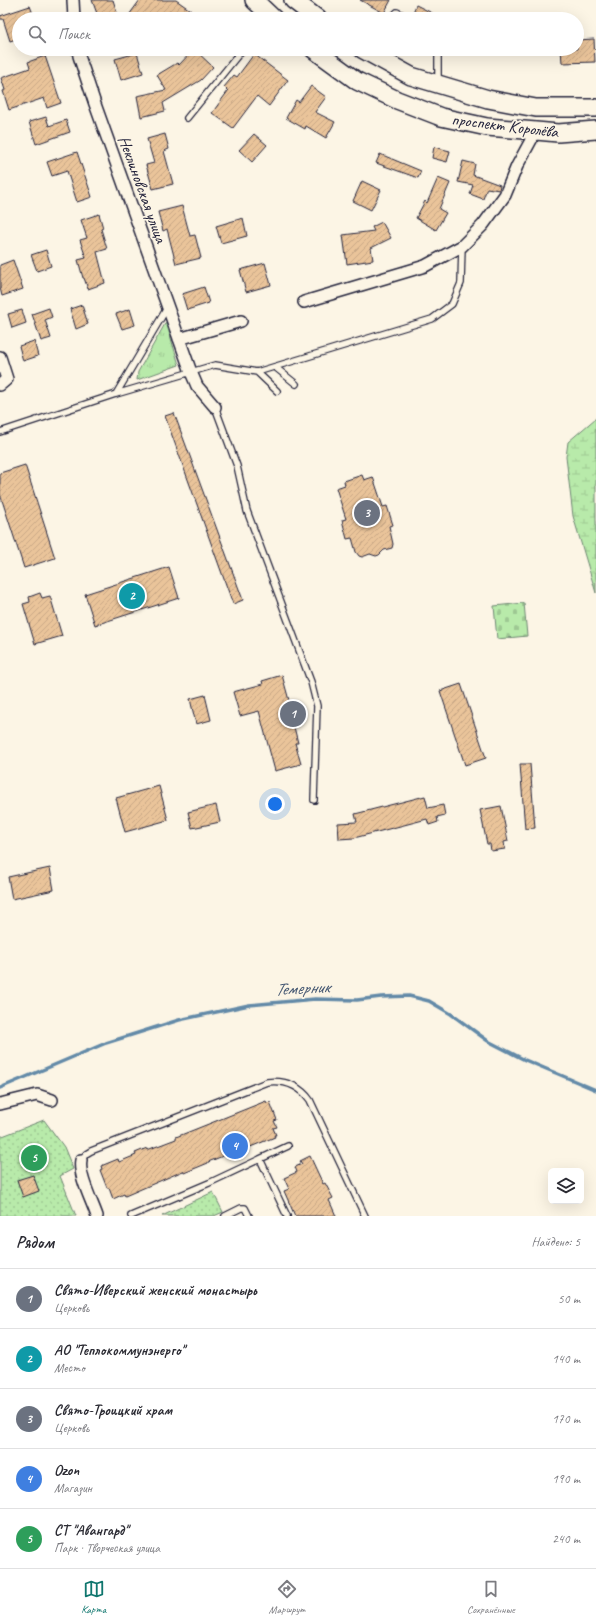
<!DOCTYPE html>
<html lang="ru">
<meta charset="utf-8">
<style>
:root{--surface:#fff;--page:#f2f2f3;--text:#2b2b33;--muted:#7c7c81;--line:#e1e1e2;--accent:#0f766e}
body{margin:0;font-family:Caveat,sans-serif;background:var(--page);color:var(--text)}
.controls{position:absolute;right:12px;bottom:12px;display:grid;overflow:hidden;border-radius:6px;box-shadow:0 4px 16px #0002}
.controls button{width:36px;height:36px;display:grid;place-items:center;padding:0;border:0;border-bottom:1px solid var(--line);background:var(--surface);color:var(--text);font:20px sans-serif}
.you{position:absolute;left:275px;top:804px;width:14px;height:14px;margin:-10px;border:3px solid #fff;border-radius:50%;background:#1a73e8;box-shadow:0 0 0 6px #1a73e833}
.badge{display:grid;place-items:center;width:26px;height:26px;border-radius:50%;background:var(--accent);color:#fff;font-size:13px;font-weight:700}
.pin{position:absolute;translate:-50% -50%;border:2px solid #fff;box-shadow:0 1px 4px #0006}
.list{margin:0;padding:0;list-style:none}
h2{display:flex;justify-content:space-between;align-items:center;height:52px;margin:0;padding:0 16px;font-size:17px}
h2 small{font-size:13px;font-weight:400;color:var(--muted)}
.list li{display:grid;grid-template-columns:26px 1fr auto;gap:12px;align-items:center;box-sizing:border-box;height:60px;padding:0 16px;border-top:1px solid var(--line)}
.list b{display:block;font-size:15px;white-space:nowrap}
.list p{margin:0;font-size:13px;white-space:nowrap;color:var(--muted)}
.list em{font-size:13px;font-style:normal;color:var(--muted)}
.icon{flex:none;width:22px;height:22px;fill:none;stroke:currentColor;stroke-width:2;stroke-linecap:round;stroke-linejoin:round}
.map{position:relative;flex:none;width:596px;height:1216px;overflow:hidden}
.search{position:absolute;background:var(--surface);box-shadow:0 4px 16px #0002;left:12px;right:12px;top:12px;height:44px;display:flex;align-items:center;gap:10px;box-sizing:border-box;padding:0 14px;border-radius:22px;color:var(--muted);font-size:15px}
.sheet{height:352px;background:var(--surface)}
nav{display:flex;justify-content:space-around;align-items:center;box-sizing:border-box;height:56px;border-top:1px solid var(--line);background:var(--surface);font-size:11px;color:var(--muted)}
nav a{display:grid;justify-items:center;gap:2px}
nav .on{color:var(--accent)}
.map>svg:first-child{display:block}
.grass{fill:url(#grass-tufts);stroke:#6d8672}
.wetland{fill:url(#wetland-marsh);stroke:#6d8672}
.cemetery{fill:url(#cemetery-stones);stroke:#6d8672}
.park{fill:url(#park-dots);stroke:#6d8672}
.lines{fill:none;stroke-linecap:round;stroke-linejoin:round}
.stream{stroke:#638aa8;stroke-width:3.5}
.building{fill:url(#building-hatch);stroke:#22223b}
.lane-casing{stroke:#22223b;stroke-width:8}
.street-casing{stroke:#22223b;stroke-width:14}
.primary-casing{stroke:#22223b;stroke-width:20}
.lane{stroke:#fcf5e5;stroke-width:5.5}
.street{stroke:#fcf5e5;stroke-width:11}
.primary{stroke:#fcf5e5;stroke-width:17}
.labels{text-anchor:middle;stroke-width:3.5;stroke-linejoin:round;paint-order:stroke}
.street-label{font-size:17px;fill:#22223b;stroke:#fcf5e5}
.water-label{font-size:18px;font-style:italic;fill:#435671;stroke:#fcf5e5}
</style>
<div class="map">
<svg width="596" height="1216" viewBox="0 0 596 1216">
<defs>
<pattern id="grass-tufts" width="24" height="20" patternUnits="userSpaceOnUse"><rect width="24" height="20" fill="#b8eaaa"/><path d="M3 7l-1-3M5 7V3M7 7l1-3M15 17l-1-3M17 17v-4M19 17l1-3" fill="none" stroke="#9ec893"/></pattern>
<pattern id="wetland-marsh" width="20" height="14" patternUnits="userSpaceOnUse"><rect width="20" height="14" fill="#b8eaaa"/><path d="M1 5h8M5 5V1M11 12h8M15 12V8" fill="none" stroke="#9ec893"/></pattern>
<pattern id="cemetery-stones" width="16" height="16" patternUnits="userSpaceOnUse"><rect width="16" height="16" fill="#b8eaaa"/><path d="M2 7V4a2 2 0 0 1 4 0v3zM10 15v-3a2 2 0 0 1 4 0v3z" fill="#9ec893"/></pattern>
<pattern id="park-dots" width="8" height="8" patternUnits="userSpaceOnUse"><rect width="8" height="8" fill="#b8eaaa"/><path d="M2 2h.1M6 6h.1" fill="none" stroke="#9ec893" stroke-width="1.8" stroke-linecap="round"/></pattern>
<pattern id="building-hatch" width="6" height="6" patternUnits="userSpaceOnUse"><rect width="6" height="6" fill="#eac49a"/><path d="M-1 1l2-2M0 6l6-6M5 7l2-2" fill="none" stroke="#c8a886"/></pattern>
</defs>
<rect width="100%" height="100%" fill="#fcf5e5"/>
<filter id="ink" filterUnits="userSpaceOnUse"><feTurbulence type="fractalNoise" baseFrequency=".025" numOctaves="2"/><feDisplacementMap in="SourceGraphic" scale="8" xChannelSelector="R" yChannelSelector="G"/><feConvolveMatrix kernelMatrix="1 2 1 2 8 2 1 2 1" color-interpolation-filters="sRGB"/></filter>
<g filter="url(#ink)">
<path class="grass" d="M166 322 179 365 137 380 138 372Z"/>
<path class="wetland" d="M596 418V593L573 516 566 457 568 442Z"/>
<path class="cemetery" d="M524 603 527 636 497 639 494 606Z"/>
<path class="park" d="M44 1120 64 1147 73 1169 60 1176 76 1216H0V1137Z
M213 1192 223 1212 214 1216H162Z"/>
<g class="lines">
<path class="stream" d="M0 1088 106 1043 179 1020 249 1005 315 999 357 1000 381 997 409 996 429 1001 451 1014 488 1041 525 1060 596 1090"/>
</g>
<path class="building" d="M92 0H113L119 19H99Z
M140 0H176L203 19H135L129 15Z
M360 0H391L384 13Z
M416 5 444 19H415L412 15Z
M30 6 35 19H19V38L10 41 3 19H0V16Z
M594 39 595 62 562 63 561 49H577V40Z
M194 49 213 67 201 80 163 103 165 111 141 117 137 96 166 90 157 75 177 63 179 65Z
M137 53 143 73 121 80 115 59Z
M254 54 288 80 269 106 257 96 233 128 212 113 228 91 224 87 234 75 237 77Z
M45 56 61 103 47 108 44 98 9 110 3 91 5 90 1 78 30 68 28 62Z
M311 86 326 97 315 112 335 122 326 138 306 126 305 129 286 118 296 100 299 102Z
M46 117 49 126 66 120 70 132 36 144 29 122Z
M165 134 169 149 164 151 173 184 153 189 146 165 154 163 147 139Z
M254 134 267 145 252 162 239 150Z
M434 147 450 151 447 162 432 158Z
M77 152 92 197 77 202 67 171 52 176 47 162Z
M380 154 421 171 418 178 376 163Z
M463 161 475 164 473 175 500 185 499 190 487 188 483 199 470 194 473 185 458 182Z
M438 178 450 183 439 209 446 213 436 230 416 218 425 201 427 203Z
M362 181 381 190 371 210 353 201Z
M182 206 190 236 195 235 201 258 176 264 167 229 163 231 158 212Z
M99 214 103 228 101 229 107 249 97 252 105 283 88 289 84 278H83L78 260 86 258 80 240 87 238 81 220Z
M243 218 247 236 221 243 216 226Z
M382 222 391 238 371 248 373 260 347 264 343 235 374 231 372 227Z
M46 250 51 266 37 271 31 255Z
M13 260 23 289 2 296 0 288V265Z
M265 263 271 285 246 292 240 270Z
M204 287 209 303 187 310 182 294Z
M82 305 88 324 76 329 70 309Z
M49 308 52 317 45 320 51 338 41 341 32 314Z
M130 309 135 325 122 329 116 314Z
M22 310 26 323 12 328 8 314Z
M34 341 38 356 23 361 19 346Z
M174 413 243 600 233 604 165 416Z
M25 465 55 558 24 568 0 494V473Z
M362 475 364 480 373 477 383 507 387 506 393 525 389 526 393 544 392 548 384 550 379 555 376 556 370 554 362 557 359 556 356 552 352 538 347 539 342 520 346 519 336 488 345 485 344 481Z
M169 567 179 598 95 625 85 594Z
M40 593 42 598 50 596 62 636 35 644 23 604 30 602 29 597Z
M282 675 290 704 285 706 291 727H294L298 743H295L301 764 275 771 259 711 240 716 233 692 263 684 262 681Z
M461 684 486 758 465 765 440 691Z
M205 695 211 720 196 724 190 699Z
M520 764H530L535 828 525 829Z
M159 786 168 820 125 832 116 798Z
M425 796 428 808 443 805 445 815 437 817 438 822 429 825 427 819 354 838 339 839 338 823 357 822 355 814Z
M216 805 220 822 192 828 188 812Z
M501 806 508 841 504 842 505 849 491 851 490 844H487L480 810Z
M50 868 54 890 12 899 8 877Z
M266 1101 267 1103 270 1102 277 1120 274 1121 277 1127 273 1128 276 1135H274L275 1137 233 1154V1152L208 1162V1163L184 1173 183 1171 125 1196 124 1194 113 1199 109 1188H107L100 1170 102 1169 101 1166 118 1159 119 1162 136 1155 135 1153 147 1148V1150L176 1139V1137Z
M310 1156 323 1184 325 1183 333 1198 329 1200 336 1216H295L284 1191 289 1189 284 1178 297 1172 295 1167 302 1164 300 1161Z
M33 1175 39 1191 23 1197 17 1180Z"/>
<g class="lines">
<g class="lane-casing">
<path id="lane" d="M390 19 397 12 411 19
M438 49V83
M187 118 243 49
M275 367 296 384
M257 372 277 391
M116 394 167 308
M215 407 237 466 247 511 311 682 317 706 314 800
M0 432 116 394 215 365 257 372 432 319 452 304 461 283 462 246
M260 1159 288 1146
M81 1160 86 1154 91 1151 267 1082C285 1080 299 1085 310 1100L365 1216
M131 1216 209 1183 260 1159 287 1216
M225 1216 241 1208H245L249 1216"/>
</g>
<g class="street-casing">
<path id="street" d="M73 0 74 19
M78 49 79 56 95 104 191 372 197 386 215 407
M304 302 425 266 462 246 483 225 505 195 517 166 536 131
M179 339 241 321
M0 357 7 379 0 385
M0 1104 37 1095 52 1100
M81 1160C78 1175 92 1201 97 1216"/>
</g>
<g class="primary-casing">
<path id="primary" d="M254 0 274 19
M293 0 318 19
M313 49 357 81 397 100 441 117 487 127 536 131 558 133 596 130
M362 49 411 76 488 99 536 108H596"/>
</g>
<use href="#lane" class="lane"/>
<use href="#street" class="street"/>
<use href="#primary" class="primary"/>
</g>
</g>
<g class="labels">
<g class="street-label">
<text transform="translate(505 125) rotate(7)" y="6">проспект Королёва</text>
<text transform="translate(143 189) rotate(70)" y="6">Неклиновская улица</text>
</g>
<g class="water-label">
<text transform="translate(302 988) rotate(-3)" y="6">Темерник</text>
</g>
</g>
</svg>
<div class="controls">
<button><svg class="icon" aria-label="layers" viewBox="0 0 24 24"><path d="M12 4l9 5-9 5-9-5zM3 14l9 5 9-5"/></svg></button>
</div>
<div class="you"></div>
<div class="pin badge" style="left:293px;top:714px;background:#6b7280">1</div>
<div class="pin badge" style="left:132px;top:596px;background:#0f9aa8">2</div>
<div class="pin badge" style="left:367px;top:513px;background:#6b7280">3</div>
<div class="pin badge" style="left:235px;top:1146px;background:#3f7fe0">4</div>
<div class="pin badge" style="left:34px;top:1158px;background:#2e9e5b">5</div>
<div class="search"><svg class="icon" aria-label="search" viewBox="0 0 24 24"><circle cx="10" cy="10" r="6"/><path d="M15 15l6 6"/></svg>Поиск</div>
</div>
<section class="sheet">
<h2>Рядом<small>Найдено: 5</small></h2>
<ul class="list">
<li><span class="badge" style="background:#6b7280">1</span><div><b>Свято-Иверский женский монастырь</b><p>Церковь</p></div><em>50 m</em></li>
<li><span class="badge" style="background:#0f9aa8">2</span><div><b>АО &quot;Теплокоммунэнерго&quot;</b><p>Место</p></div><em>140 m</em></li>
<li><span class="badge" style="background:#6b7280">3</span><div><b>Свято-Троицкий храм</b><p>Церковь</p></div><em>170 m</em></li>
<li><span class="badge" style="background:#3f7fe0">4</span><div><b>Ozon</b><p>Магазин</p></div><em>190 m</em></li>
<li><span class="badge" style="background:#2e9e5b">5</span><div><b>СТ &quot;Авангард&quot;</b><p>Парк · Творческая улица</p></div><em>240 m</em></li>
</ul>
</section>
<nav>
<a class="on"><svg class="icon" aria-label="map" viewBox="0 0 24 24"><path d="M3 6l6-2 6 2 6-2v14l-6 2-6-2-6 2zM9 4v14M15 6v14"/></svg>Карта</a>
<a><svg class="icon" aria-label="directions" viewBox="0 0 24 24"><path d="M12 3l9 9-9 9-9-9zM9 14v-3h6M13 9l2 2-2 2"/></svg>Маршрут</a>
<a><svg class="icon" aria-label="saved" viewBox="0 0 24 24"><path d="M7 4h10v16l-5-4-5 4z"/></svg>Сохранённые</a>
</nav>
